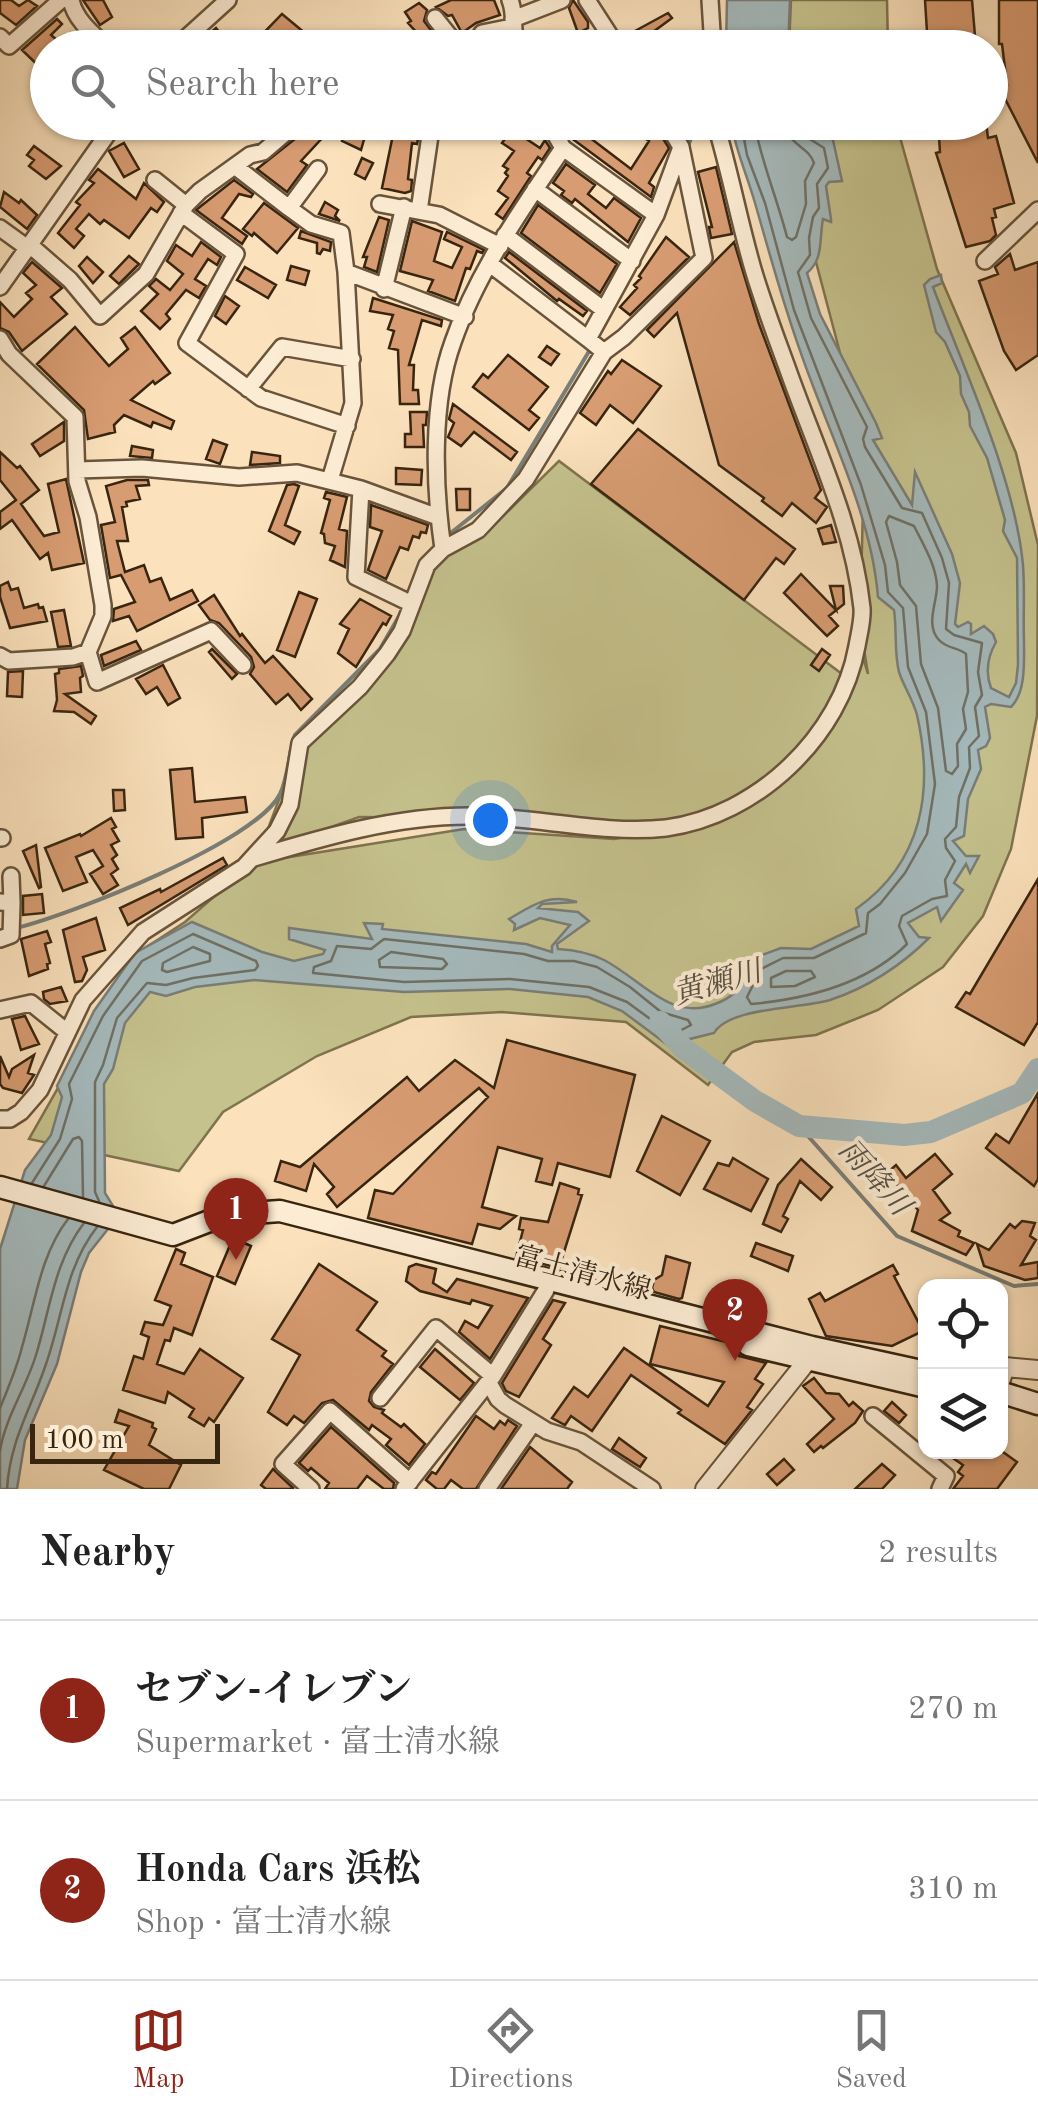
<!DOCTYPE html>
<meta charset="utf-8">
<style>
:root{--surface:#fff;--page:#f6f6f6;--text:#222;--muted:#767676;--line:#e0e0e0;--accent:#8f2418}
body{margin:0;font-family:"Old Standard TT","Noto Serif JP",serif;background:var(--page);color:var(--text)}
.controls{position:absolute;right:30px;bottom:30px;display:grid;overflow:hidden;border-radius:20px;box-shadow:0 2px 8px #0004}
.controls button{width:90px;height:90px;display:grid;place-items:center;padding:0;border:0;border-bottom:2px solid var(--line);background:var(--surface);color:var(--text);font:50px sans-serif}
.scale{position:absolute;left:30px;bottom:25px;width:190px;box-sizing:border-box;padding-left:10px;border:5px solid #382510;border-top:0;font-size:28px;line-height:35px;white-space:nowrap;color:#382510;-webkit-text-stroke:8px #fcecd4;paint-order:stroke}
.you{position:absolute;left:490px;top:820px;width:35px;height:35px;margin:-25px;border:8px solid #fff;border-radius:50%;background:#1a73e8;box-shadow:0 0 0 15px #1a73e833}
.badge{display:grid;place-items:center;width:65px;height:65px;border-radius:50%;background:var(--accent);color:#fff;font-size:32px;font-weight:700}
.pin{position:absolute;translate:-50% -82px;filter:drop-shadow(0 2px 5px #0008)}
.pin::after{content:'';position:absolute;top:52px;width:35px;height:30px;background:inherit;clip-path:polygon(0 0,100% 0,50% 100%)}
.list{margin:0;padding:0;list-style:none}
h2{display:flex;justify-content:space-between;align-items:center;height:130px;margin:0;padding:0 40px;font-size:42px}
h2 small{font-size:32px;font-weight:400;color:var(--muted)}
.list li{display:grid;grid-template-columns:65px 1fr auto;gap:30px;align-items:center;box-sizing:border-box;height:180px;padding:0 40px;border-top:2px solid var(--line)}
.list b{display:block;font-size:38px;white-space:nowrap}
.list p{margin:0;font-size:32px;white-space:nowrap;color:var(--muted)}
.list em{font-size:32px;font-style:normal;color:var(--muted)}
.icon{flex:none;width:55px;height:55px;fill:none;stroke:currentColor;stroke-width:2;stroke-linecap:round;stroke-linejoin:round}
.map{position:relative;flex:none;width:1038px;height:1489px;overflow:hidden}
.search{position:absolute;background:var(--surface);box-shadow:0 2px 8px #0004;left:30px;right:30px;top:30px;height:110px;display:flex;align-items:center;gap:25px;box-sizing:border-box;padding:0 35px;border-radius:55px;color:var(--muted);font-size:38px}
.sheet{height:490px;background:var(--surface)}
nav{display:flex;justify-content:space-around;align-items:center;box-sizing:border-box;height:140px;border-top:2px solid var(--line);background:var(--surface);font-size:28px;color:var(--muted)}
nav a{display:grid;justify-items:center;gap:5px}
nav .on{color:var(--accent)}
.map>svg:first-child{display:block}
.green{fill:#c5c28d;stroke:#7e744e;stroke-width:2.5}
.water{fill:#a5babd;stroke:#797e78;stroke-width:2.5}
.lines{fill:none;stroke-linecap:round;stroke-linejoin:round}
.shore{stroke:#6e7066;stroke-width:2.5}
.stream{stroke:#797e78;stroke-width:4}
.river{stroke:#a5babd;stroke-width:22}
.building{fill:#d89c72;stroke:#382510;stroke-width:2.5}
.minor-casing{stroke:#69543b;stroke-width:20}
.tertiary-casing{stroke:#69543b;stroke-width:22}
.secondary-casing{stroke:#382510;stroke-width:25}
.minor{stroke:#fcecd4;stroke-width:15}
.tertiary{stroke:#fcecd4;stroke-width:18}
.secondary{stroke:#fcecd4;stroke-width:20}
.labels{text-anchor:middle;stroke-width:8;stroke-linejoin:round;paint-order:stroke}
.street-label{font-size:28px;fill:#382510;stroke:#fcecd4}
.water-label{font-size:30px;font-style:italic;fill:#595244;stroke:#fcecd4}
</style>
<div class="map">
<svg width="1038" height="1489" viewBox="0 0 1038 1489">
<rect width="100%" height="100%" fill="#fbe2bd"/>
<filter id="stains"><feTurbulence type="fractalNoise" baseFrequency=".002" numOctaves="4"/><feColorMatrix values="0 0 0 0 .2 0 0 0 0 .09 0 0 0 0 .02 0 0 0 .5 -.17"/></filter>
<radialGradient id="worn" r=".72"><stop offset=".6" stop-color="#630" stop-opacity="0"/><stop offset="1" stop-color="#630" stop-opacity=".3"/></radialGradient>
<path class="green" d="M791 0H887L888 47H789Z
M803 123H896L937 269 1016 453 1038 545 1037 716 1011 849 983 916 943 967 878 1010 816 1035 754 1042 732 1052 708 1085 626 1022 502 1012 411 1017 317 1056 223 1112 179 1171 29 1139 133 956 185 922 232 881 265 861 464 829 614 839 710 825 744 803 635 828 499 818 359 817 259 853 300 743 392 657 432 560 485 534 559 461 846 677 860 648 868 674 860 624 864 468 839 349 807 228 830 139Z"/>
<path class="water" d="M727 0H790L788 47H726Z
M731 123H803L833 140 842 181 829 182 826 186 831 219V222L823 219C819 239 824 259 807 273L820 314 876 423 882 438 873 440 912 505 915 472 952 554 960 583 955 624 958 627 968 622 971 624V634L984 626 993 634 996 642C988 656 985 672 991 688L1009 697 1016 683 1018 665 1017 558 1003 531 1005 520 987 458 970 426 969 412 961 394 960 376 945 342 936 332 924 285 930 279 941 275 942 283 933 287C964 369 1015 479 1023 565 1025 590 1023 616 1024 642 1024 662 1026 692 1011 707L991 704 985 707 990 738 986 746 978 750 981 769 968 799 964 836 953 841 966 856H979L970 873 966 864 954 883 963 890 941 921 937 907 908 923 919 937 929 938C902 965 867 988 830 1000 800 1009 729 1007 714 1033L686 1040 673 1049 622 1011 588 997 510 989 404 992 254 980 195 987 166 996 150 992 125 1023 113 1069 104 1084 105 1193 113 1206 108 1229 89 1253 81 1272 57 1364 25 1440 17 1489H0V1249L25 1170 51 1135 62 1097 57 1086 94 1011 135 953 192 922 262 952 294 961 323 954 325 950 289 939V928L372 939 364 923 383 924 382 929 526 944 552 952V946L570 925 540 918 514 930 515 924 509 919C533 905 548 893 577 902L542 904 538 908 578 912 589 921 557 944 558 949C574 950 590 953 604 960 641 979 670 1022 715 1004 732 998 740 989 748 973L743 962 781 948 811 949 859 926 856 909C923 862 934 790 917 715 913 700 904 687 899 672 894 653 897 630 894 610L878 597C872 524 839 454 813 386 789 324 773 266 755 203 747 175 736 151 731 123Z"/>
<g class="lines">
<path class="shore" d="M741 122 747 155 765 203 794 310 861 485 885 565 888 592 903 608 908 667 926 712 935 784 927 834 905 873 880 904 868 913 866 933 814 958H783L761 969 747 997 751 1004C806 999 867 984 907 944L899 926 902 916 932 899 947 896 945 880 955 861 946 848 945 839 956 827 959 797 970 768 969 747 979 736 975 707 982 695 978 672 982 643 954 635 946 629 949 583 942 558 922 513 902 508 865 447 863 439 867 427 811 318 798 272 810 255 809 238 813 217 819 208 817 184 828 168 824 148 802 134 798 122
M754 122C761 161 777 198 787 237L792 240 796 237 806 204 805 181 814 163C808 145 787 146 785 122
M889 516 914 526C923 544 936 565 937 586 937 603 925 625 939 640 947 649 958 647 966 654L968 692 963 709 966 729 957 744 958 766 952 774 946 771 938 708 921 664 916 606 900 585 897 562 886 522Z
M384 939 524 954 548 961H574L597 967 630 987 661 1012 688 1020 691 1025 672 1035 627 1002 589 987 510 979 404 982 313 973 314 967 331 961 337 946 371 949Z
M193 947 210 954V961L167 972 162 970 163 963Z
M391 952 443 959 447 964 442 969 380 967 379 960Z
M786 971H811L815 977 795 986 771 987V978Z
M32 1183 60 1139 72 1099 69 1084 103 1016 142 961 193 934 256 961 258 966 255 970 193 978 166 985 147 983 117 1018 103 1065 95 1082V1192L99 1201
M44 1186 73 1139 79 1137 82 1141 83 1197
M0 1408C8 1388 17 1368 22 1347 35 1304 40 1255 68 1219
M0 1451C5 1418 26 1388 36 1355 50 1310 54 1262 84 1223
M7 1489C10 1440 31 1409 46 1364 63 1316 65 1268 97 1227"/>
<path class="stream" d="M688 146 697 122
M601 331 661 221
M447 536 507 488 591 348
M293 741 295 735 380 649 402 611
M16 928C70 915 256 842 280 794 286 782 288 764 291 750
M799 1126 897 1236 1014 1286 1038 1284"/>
<path class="river" d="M660 1022 683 1048 755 1101 799 1126 904 1135 931 1132 1022 1093 1038 1069"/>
</g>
<path class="building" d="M0 0H11L19 6 28 0 37 6 16 25 0 13Z
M83 0H103L112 17 100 25Z
M451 0H494L500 15 476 23 462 33 452 15 448 16 436 7Z
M573 0 588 22V28L578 33 569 8Z
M925 0H972L976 48H928Z
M999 0H1038V163L1000 89 1007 85 1002 44H999Z
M419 3 427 10 424 21 443 46 441 48H431L408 23 411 21 405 12Z
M668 13 672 18 653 32 660 48H642L635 31Z
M282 14 323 48H249Z
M57 19 62 24 51 35 58 41 48 48V75L22 50Z
M216 28 225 39 221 42 225 48H193Z
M309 122H337L301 161 307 165 287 192 257 169 305 131Z
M350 122H369L361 150 342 141Z
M482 122H501L540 148 545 140 550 148 542 160 538 157 527 173 531 176 503 219 496 214 508 198 498 191 508 176 505 173 508 169 503 166 514 151 502 143 505 139Z
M938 122H986L988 138 996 136 1014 203 994 209 996 217 992 218 996 235 990 241 966 247 936 153 940 152Z
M395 125 420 129 417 144 412 143 408 179 412 180 411 191 405 193 382 188Z
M652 130 662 137 669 148 649 183 654 187 651 197 574 140 581 131 631 169 649 141 646 139Z
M124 143 139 169 124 177 109 151Z
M34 146 61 166 46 179 29 166 34 160 27 155Z
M362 158 373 163 365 179 355 174Z
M566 164 595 185 588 194 606 208 614 198 641 218 628 242 575 199 572 203 561 195 564 191 553 183Z
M716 167 732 234 711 238 709 227H712L698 172Z
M98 169 136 199 144 183 164 202 157 212 151 208 129 238 104 220 100 224 89 214 76 229 84 236 74 248 58 233 80 205 76 202 94 183 89 180Z
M234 180 253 194 251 197 239 194 222 218 247 236 242 244 196 210Z
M4 192 19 203 21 200 37 215 27 229 0 207Z
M325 202 338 210 335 216 340 221 319 214Z
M264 203 298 228 277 253 254 233 252 236 243 229Z
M538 205 617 264 600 293 521 233Z
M379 217 389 220 377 272 364 267 367 257H363Z
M412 221 442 232 434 261 452 268 462 247 444 239 447 232 484 250 482 253 477 251 470 269 466 268 455 301 428 291 433 280 400 271Z
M301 231 331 242 330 251 323 249 320 254 317 253V243L299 238Z
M666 237 689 257 630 315 620 307 637 288 634 285 641 278 639 276Z
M201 242 221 257 217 265 208 259 195 279 206 286 199 298 186 290 166 314 170 319 160 329 141 311 158 294 149 286 156 279 170 290 183 274 167 261 176 245 192 256Z
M734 242 759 324 821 490 815 498 827 507 816 523 792 503 782 516 762 501 764 498 719 465 677 313 654 337 647 330Z
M509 252 587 311 583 316 559 299 557 301 505 258Z
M1010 254 1015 270 1038 262V355L1016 370 1004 351 979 281 998 274 995 267Z
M129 256 139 264 119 284 110 276Z
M87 257 103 272 93 283 79 266Z
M32 262 62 288 51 297 67 314 22 351 9 332 0 328V302L14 317 32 299 26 293 36 285 23 273Z
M291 266 309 271 305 285 287 280Z
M245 267 276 285 268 298 237 280Z
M225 296 239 306 226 324 215 316Z
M373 298 442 320 441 326 422 320 409 365H414L413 390H418L419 404H400L398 350 389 348 394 331 388 329 393 315 370 311Z
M75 327 109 366 128 349 121 338 135 327 170 373 155 384 153 381 131 400 174 421 171 429 153 422 151 427 124 415 114 425 115 432 88 439 84 410 37 364Z
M547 346 559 354 551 365 539 357Z
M508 355 548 387 529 410 539 418 529 430 473 387 483 374 488 378Z
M622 360 661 386 633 423 610 405 596 425 580 413 608 371 611 374Z
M453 404 517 452 511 460 474 432 461 446 448 437 454 423 449 419Z
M410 412H427L426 425H423L424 447H405V434H411Z
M64 422V441L40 456 32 444Z
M638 429 795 549 784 564 776 558 744 600 591 484Z
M213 440 227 445 220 464 206 459Z
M132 446 153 450 152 458 130 456Z
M0 452 17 468 20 466 39 490 21 504 44 536 59 532 48 484 66 479 84 563 52 570 48 553 40 559 12 520 0 529V512L16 500 0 480Z
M252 452 280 456V463L250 465Z
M396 468 422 470 421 485 396 484Z
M127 480H148L149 485 136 486 140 499 126 502 127 506 122 507 128 541H117L125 572 144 565 150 582 161 578 170 600 192 590 198 601 137 631 129 616 113 621 114 609 135 602 121 575 110 578 101 525 115 522 106 486Z
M294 484 299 486 285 525 300 532 294 544 269 531 287 485Z
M456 489H470V510H457Z
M326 492 347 497 339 529 347 531 345 567 330 560 335 546 325 543 324 534 321 533 330 500 324 498Z
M371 505 428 525 426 533 421 532 419 538 413 536 408 550 400 547 386 579 368 570 382 531 370 527Z
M831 525 836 542 823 544 818 529Z
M801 574 836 610 830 586H843L844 604 829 616 838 626 827 636 784 593Z
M8 582 11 590 18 588 24 608 38 604 39 608 43 607 47 621 10 628 0 597V586Z
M299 592 317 599 295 657 277 650Z
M214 595 240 636 242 634 265 663 273 656 312 699 301 710 288 694 276 704 250 674 254 667 251 657 219 623 210 620 199 605Z
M360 599 391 616 386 625 383 623 356 667 338 653 349 629 340 624Z
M64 610 71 646 58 647 51 612Z
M136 641 141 650 104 666 101 655Z
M212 649 237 674 232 679 209 652Z
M822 649 830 655 819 671 811 665Z
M163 665 180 698 168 705 157 687 146 694 136 679Z
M81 666 83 676 80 678 81 692 65 694 96 716 91 724 74 712 54 711 57 700 55 674 59 673V669Z
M23 671 22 697 7 696 8 672Z
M192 768 195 802 245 797 247 812 202 818 203 837 176 839 170 770Z
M113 790H124L125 810 114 811Z
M111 818 116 827 112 829 119 841 111 845 117 855 112 859 118 869 111 874 118 885 103 894 90 874 103 866 93 850 76 857 87 882 63 891 45 848 80 834 81 836Z
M36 845 41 887 39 888 23 851Z
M223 858 227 865 128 925 120 908 160 889 161 892Z
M1038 879V1022L1024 1045 956 1007 966 992 970 994Z
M42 894 44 913 23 915V896Z
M96 918 105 950 83 957 87 970 82 981 75 982 63 930Z
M47 931 51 942 45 944 50 963 47 964 48 969 29 976 21 939Z
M61 987 67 1001 50 1004 44 999 43 992Z
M25 1016 39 1044 21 1050 12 1019Z
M507 1040 635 1075 610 1177 558 1163 552 1185 536 1181 542 1159 498 1147 482 1207 516 1216 500 1229 478 1224 472 1244 368 1218 375 1190 393 1194 488 1097 479 1088 337 1207 327 1194 334 1187 314 1164 306 1191 275 1181 281 1161 300 1167 407 1077 419 1091 455 1060 494 1088Z
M34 1055 28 1073 34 1075 22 1093 3 1088 0 1084V1056L9 1077 12 1069Z
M1038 1093V1179L1034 1186 986 1148 996 1134 1009 1143Z
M662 1116 710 1141 680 1195 637 1171Z
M935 1154 952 1174 933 1190 950 1213 940 1220 960 1231 958 1236 974 1243 966 1255 912 1231 918 1210 887 1173 896 1165 906 1178Z
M733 1158 768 1179 751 1211 704 1189 718 1163 729 1166Z
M801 1159 832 1187 821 1200 800 1181 783 1216 788 1219 781 1232 763 1224 778 1185Z
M560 1183 579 1189 578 1194 582 1195 559 1268 516 1257 523 1230 519 1229 521 1218 548 1222Z
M1022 1221 1035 1223 1030 1236 1036 1240 1021 1265 1038 1262V1278L1025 1280 984 1266 977 1244 989 1250 1010 1224 1015 1228Z
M233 1238 251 1246 235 1284 217 1276Z
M756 1243 793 1256 788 1271 751 1256Z
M176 1249 185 1253 181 1264 213 1277 192 1335 174 1328 170 1341 165 1340 157 1364 184 1374 200 1349 243 1378 214 1422 209 1418 204 1426 189 1417 194 1409 168 1392 165 1403 123 1390 134 1356 143 1359 149 1337 141 1334 145 1322 163 1325 171 1306 155 1300Z
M666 1256 690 1263 682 1298 679 1299 654 1292 652 1288 654 1280 662 1275Z
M319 1264 377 1302 357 1330 386 1351 382 1356 393 1364 371 1392 369 1401 374 1407 384 1410 382 1413 401 1427 404 1424 425 1444 409 1465 386 1445 391 1439 372 1425 369 1430 333 1400 322 1403 304 1423 294 1416 287 1425 268 1412 300 1355 272 1339Z
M416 1264 436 1269 433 1283 447 1292 457 1279 528 1298 490 1359 459 1332 465 1321 478 1328 492 1306 472 1300 470 1304 420 1291 406 1281 409 1267Z
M893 1265 898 1274 894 1276 923 1331 892 1346 826 1336 809 1299 820 1293 825 1301Z
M553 1300 565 1303 543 1339 551 1345 519 1397 506 1391 502 1383Z
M660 1326 735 1344 739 1356 766 1363 755 1379 763 1384 747 1407 752 1410 725 1444 678 1413 681 1410 631 1375 592 1431 571 1416 565 1425 552 1418 574 1387 588 1397 624 1348 708 1406 724 1382 650 1364Z
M435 1349 474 1383 460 1400 420 1367Z
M814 1378 826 1393 839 1394 849 1406 853 1402 863 1411 855 1423 823 1448 821 1446 814 1452 807 1444 834 1419 803 1386Z
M892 1402 906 1415 899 1423 884 1411Z
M119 1410 153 1423 152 1427 156 1429 149 1445 181 1465 169 1489H144L104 1470 129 1426 115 1422Z
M476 1416 494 1429 500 1421 505 1425 508 1420 517 1426 476 1489H463L451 1480 444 1489H437L426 1480 432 1472 436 1474Z
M331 1427 394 1483 393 1489H384L367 1476 357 1489H325L329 1483 311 1468 308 1471 299 1463Z
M619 1438 646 1458 640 1467 612 1449Z
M530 1447 572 1482 567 1489H501Z
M944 1452H1003L1017 1462 997 1489H953L963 1476 958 1472 963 1465Z
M784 1459 794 1470 777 1485 767 1474Z
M882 1464 895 1475 882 1489H855Z
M273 1469 293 1488V1489H266L261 1485Z"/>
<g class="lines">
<g class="minor-casing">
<path id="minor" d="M71 0C75 20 93 34 108 48
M510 0C516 14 512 32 516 48
M587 0 618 48
M710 0 713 48
M435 18 459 48
M513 19 562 0
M0 37 9 46 61 0
M175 48 228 0
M473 48 482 33 512 27
M563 148 656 215
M236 167 289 208 318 169
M155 180 186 205
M535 189 632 261
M380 204 439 215 500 246
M289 208 311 224 341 233 346 272
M419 211 432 122
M181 213 236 254 187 343 261 398 347 426
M0 228 29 249
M505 235 604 310
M31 246 70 280 100 316 146 274 186 205 200 191 250 155 263 152 298 122
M985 261 1038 210
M490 264 588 339 656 215 681 147 666 122
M0 287 116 122
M384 289 404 207
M0 339 9 354 75 417 77 481 88 517 103 605V616L88 652 73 657 9 661 0 656
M604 352 624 337 704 258 681 147
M248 389 282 347 352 359
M77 470 142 468 239 477 297 473 361 489 438 517
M330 480 353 403 346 272 465 317
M361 489 356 577 412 604
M443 549 478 530 526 479 604 352 588 339
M88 652 97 682 211 631 243 665
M0 838H2
M254 858C324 837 395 816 469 816 533 816 603 835 666 828 757 816 841 736 857 646 859 634 863 620 862 608 853 524 816 449 788 370 776 337 763 303 753 269 739 221 730 171 715 122
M0 902 12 903 11 876
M0 939 11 935 12 903
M0 1010 31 1003 67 1032
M0 1119H10L21 1112 40 1090 83 1000 143 932 244 867 277 831 290 805 300 743 360 687 387 654 402 631 427 565 443 549C434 486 431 402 453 342 477 272 522 209 563 148L548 122
M489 1383 498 1399 505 1405 547 1431 581 1442 652 1489
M380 1398 436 1328 493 1376
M873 1416 946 1476 940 1489
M311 1489 283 1464 330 1411 410 1482
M404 1489 493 1376 546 1290
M487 1489 533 1423"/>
</g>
<g class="tertiary-casing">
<path id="tertiary" d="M1000 1382 1005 1367 1038 1370
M705 1489 807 1361 812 1347"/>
</g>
<g class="secondary-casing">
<path id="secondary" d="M0 1187 173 1235 225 1215 280 1211 812 1347 926 1372
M748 1345 926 1387
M1000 1392 1038 1404"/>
</g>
<use href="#minor" class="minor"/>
<use href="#tertiary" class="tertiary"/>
<use href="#secondary" class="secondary"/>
</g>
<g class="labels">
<g class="street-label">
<text transform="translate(583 1272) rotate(15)" y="10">富士清水線</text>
</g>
<g class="water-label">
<text transform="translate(717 982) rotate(-16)" y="10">黄瀬川</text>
<text transform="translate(875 1177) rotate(48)" y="10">雨降川</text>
</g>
</g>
<rect width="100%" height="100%" filter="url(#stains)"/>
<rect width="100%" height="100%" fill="url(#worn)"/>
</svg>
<div class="controls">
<button><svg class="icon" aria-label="locate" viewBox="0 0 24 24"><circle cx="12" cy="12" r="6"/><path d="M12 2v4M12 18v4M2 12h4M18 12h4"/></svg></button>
<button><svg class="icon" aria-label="layers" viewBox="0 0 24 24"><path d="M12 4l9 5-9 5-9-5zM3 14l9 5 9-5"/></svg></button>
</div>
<div class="scale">100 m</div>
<div class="you"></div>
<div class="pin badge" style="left:236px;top:1260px">1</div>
<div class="pin badge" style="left:735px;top:1361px">2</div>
<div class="search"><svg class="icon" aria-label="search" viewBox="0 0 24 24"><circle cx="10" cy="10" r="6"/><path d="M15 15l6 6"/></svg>Search here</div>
</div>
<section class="sheet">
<h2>Nearby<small>2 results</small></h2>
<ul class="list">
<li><span class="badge">1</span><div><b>セブン-イレブン</b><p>Supermarket · 富士清水線</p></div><em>270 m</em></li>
<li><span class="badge">2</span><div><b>Honda Cars 浜松</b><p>Shop · 富士清水線</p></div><em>310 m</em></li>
</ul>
</section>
<nav>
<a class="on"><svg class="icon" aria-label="map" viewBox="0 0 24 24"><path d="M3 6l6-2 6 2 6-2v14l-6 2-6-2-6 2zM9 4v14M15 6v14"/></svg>Map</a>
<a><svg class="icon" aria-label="directions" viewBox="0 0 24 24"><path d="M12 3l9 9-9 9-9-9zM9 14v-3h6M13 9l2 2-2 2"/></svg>Directions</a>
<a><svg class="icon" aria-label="saved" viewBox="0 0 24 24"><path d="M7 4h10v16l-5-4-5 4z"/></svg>Saved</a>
</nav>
